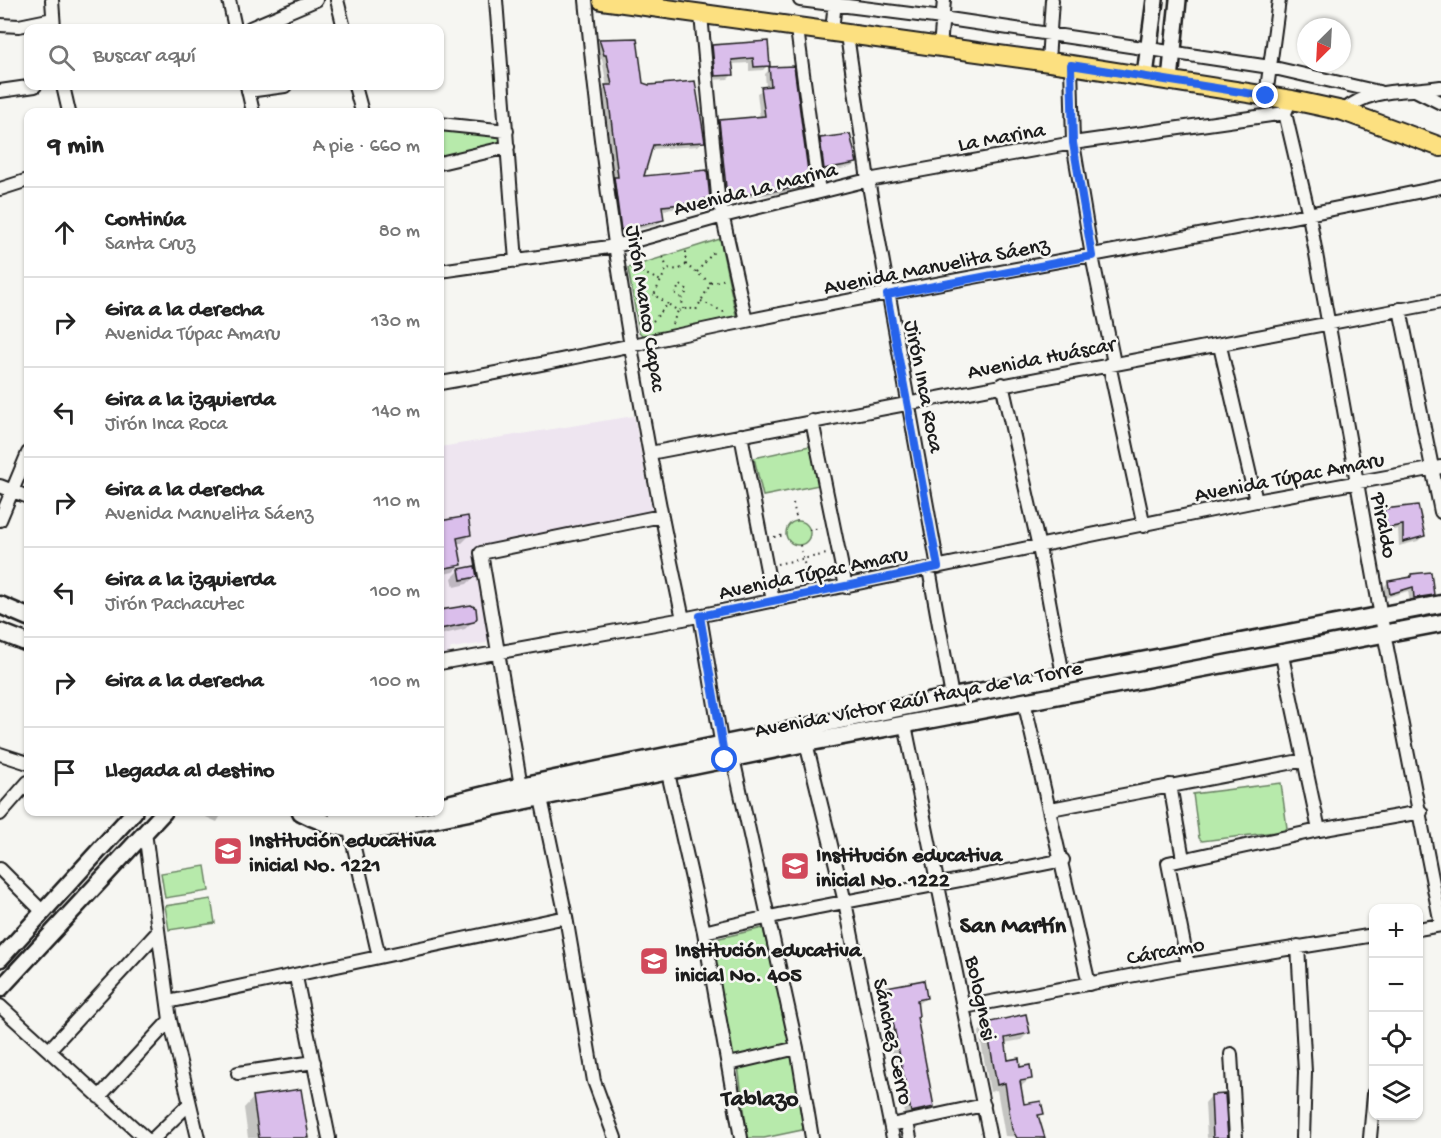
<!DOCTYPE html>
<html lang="es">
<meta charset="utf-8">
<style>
:root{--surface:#fff;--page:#f6f6f6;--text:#222;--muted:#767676;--line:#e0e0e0}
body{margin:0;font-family:"Gochi Hand",sans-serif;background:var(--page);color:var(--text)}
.controls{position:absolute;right:18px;bottom:18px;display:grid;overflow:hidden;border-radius:12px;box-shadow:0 2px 4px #0004}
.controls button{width:54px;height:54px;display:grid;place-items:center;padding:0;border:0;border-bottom:2px solid var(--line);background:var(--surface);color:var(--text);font:30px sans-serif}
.compass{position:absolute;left:1297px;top:18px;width:54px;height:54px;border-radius:50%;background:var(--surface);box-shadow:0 2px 4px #0004;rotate:204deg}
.stop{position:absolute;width:18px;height:18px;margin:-14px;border:4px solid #2563eb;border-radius:50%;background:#fff}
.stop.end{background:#2563eb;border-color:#fff;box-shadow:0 2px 6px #0008}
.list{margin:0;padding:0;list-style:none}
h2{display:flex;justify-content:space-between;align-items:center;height:78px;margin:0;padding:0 24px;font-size:26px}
h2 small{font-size:20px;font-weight:400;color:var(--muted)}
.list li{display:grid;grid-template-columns:39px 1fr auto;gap:18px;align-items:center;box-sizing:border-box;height:90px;padding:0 24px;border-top:2px solid var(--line)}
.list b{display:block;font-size:22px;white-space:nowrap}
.list p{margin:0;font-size:20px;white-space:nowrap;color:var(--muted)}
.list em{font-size:20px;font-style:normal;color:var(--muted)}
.icon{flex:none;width:33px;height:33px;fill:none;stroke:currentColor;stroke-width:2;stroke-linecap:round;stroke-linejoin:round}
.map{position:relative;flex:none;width:1441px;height:1138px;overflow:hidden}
.search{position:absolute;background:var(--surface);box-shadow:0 2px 4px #0004;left:24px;top:24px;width:420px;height:66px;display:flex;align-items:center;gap:15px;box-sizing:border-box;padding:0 21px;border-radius:12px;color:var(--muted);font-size:22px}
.panel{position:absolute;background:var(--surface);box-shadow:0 2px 4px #0004;left:24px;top:108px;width:420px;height:708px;border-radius:12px}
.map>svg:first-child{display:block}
.built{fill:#eee5f0}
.green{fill:#b7eaab;stroke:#6a8364;stroke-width:1.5}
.shadow{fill:#0003}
.building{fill:#dabeeb;stroke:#1c1c1c;stroke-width:1.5}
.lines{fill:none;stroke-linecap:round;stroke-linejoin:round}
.minor-casing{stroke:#1c1c1c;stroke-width:16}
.tertiary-casing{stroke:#1c1c1c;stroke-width:20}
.secondary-casing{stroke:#1c1c1c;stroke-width:21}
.primary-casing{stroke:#1c1c1c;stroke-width:22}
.path{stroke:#1c1c1c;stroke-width:2;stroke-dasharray:1.5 4.5;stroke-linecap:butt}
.minor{stroke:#f6f6f2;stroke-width:12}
.tertiary{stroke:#f6f6f2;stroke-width:15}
.secondary{stroke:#f6f6f2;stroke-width:16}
.primary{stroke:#fce080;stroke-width:18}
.route{stroke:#2563eb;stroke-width:8}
.labels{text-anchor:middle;stroke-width:5;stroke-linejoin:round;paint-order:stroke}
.street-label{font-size:22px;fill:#1c1c1c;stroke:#f6f6f2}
.poi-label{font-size:22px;font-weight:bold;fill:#1c1c1c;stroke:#f6f6f2;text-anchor:start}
.neighbourhood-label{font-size:24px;font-weight:bold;fill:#1c1c1c;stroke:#f6f6f2}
</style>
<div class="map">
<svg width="1441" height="1138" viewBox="0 0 1441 1138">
<rect width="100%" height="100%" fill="#f6f6f2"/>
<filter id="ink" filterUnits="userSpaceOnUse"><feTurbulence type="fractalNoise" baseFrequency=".0167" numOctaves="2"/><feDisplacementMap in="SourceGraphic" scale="12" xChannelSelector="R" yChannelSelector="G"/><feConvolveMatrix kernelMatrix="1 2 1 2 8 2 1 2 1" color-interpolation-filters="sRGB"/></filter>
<g filter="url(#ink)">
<path class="built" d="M634 416 653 514 473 551 490 638 486 643 451 648 449 654 440 656V447Z"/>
<path class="green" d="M440 128 501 135 502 146 440 159Z
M720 239 736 315 732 318 643 336 639 332 628 268Z
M810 446 819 485 763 496 754 458Z
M786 533a12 12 0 1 1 24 0a12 12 0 1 1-24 0Z
M1281 783 1287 828 1284 831 1202 841 1199 838 1193 794Z
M205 866 209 891 165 898 161 873Z
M211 899 215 923 169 930 165 906Z
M763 928 790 1042 788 1045 736 1056 731 1054 711 940Z
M790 1056 794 1058 804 1126 802 1130 764 1138H748L738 1066Z"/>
<path class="shadow" d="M600 41 703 141 698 146 650 149 642 178 709 198 699 207 661 210 662 220 657 225 617 234 610 183 613 180 601 92 607 87 602 59 599 60 595 45Z
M767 43 768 65 763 70 749 71V63L731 64 733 74 728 79 710 80 708 51 713 46Z
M770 69 808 185 803 190 722 201 715 127 720 122 760 118 757 93 766 88 765 74Z
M821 140 856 163 851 167 820 173 816 145Z
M1385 511 1423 536 1418 541 1399 546 1398 529 1382 533 1380 516Z
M467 518 470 535 462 543H457L460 565 453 572 440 575V522Z
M460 570 475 576 467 584 454 587 452 578Z
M1411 575 1433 594 1428 599 1410 602 1408 591 1385 598 1384 587 1388 582 1407 579Z
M471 607 473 621 465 629 440 635V611Z
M208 812H223L217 822 206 817Z
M887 988 926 998 916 1005V1018L932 1107 926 1114 905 1118 880 995Z
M986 1024 1029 1032 1021 1040 1004 1043 1007 1062 1030 1079 1020 1087 1023 1106 1042 1114 1038 1118 1043 1138 1005 1136 997 1090 990 1092 979 1032Z
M1211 1096 1228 1138H1207L1205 1103Z
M254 1097 308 1138H248L244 1108Z"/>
<path class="building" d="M637 38 643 83 649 85 695 81 705 142 653 145 644 176 707 170 710 199H705L706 202 662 206 664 220 621 230 614 177H618L609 102 605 85H612L606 55H604L599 39Z
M768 41 770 66 754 67 753 58 732 60 734 75 715 76 712 45Z
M794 66 810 186 727 197 719 120 765 116 761 87 771 86 769 67Z
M850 134 857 163 824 169 820 138Z
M1418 505 1425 536 1403 542V525L1387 528 1384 509Z
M468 516 471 535 457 538 462 565 440 569V521Z
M475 566 477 577 461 580 459 569Z
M1431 572 1434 595 1414 598 1413 587 1390 594 1388 581 1411 577V574Z
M471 605 476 608 477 618 474 622 440 629V610Z
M924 980 927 998 917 1000 919 1016 917 1017 934 1107 911 1112 886 987Z
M1026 1014 1030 1033 1005 1038 1008 1060 1019 1058 1020 1067 1030 1065 1032 1079 1020 1081 1024 1104 1041 1101 1044 1114 1038 1115 1045 1138H1017L1012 1129 1005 1083 997 1085 986 1023Z
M301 1089 309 1138H259L253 1096Z
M1225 1094 1228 1138H1213L1211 1095Z"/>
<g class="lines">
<g class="minor-casing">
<path id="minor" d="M52 0 54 28
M229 0 235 28
M337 0 344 28
M496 0 516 261
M586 0C605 208 639 415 683 619
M800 0 942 18 1270 67 1379 92
M701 15 718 196 746 321
M0 25 19 26 53 19
M250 28 316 0
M797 29 819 192
M832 33 835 0
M847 35 868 180 938 567
M940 48 944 0
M1048 61 1052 0
M1071 65 1073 143 1092 256 1114 363
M63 86 69 112
M247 86 253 112
M355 86 362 112
M0 91 35 86
M248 91 285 86
M1417 91 1441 103
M1266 96 1279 0
M1288 106 1285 113 1309 215 1384 633 1441 924
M1343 111C1373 86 1404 93 1441 87
M440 124 507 131
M440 163 508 147
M0 189 28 180
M440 271 616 246 723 216 868 180 1073 143 1285 113
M1400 309 1441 512
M1220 346 1256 501
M1109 364 1144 526
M440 383C542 366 644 342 746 321 977 274 1210 236 1441 187
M1002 384 1039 547 1063 675
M812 421 846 587
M741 435 773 601
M650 453 1441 302
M0 486 28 497
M0 520 28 453
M929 569 952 697
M700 616 723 753
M1281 651 1319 830
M440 663 683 619 1256 501 1441 467
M1024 701 1089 984
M905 725 990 1138
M806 743 845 902 893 1138
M0 754 28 763
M733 758 797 1048 812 1138
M668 773 704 932 741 1138
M1170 785 1183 859
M521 786 481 553 661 516
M541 798 566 917 594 1081 615 1138
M1051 809 1305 760
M0 814 28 782
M350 830 379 957
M145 832 170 1020 198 1138
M0 869 43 912
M1418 929 1441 925
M704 932C823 903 943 885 1063 860
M1298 946 1305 1072 1303 1138
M1188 965 1168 863 1319 830 1421 812
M296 977 329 1138
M168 1002 566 917
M0 1006 145 1138
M964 1007 1188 965 1374 935
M49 1050 156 934
M1231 1054 1236 1138
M729 1064 797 1048
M238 1073 314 1062
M99 1097 170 1020
M907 1122 910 1138
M891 1125 984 1105
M154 1138 189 1104
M1370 1138 1374 1094"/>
</g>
<g class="tertiary-casing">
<path id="tertiary" d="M1145 75 1155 0
M1170 80 1178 0
M0 959 134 812
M0 989 164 812"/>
</g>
<g class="secondary-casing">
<path id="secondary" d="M0 605 28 617
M0 632 28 643
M440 806 521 786 952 697 1441 604
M301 812C333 829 360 833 395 827L806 743 1441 623
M337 812 366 817 408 812"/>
</g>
<g class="primary-casing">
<path id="primary" d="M602 0 1071 65 1292 100 1343 111 1441 147"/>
</g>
<path class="path" d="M663 257 667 268
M686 265V250
M631 267 661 281
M697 272 716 249
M636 299 654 295
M682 299 688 290 680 285 675 293 682 299 683 309
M701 301 726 313
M668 304 654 295 667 268 678 270 686 265 711 283
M672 324 678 311
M645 330 668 304 678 311 688 308 696 310 711 283 726 279
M793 503 797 521
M809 530 822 528
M774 537 786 535
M800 545 808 580
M777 564 827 554"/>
<use href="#minor" class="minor"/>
<use href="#tertiary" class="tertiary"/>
<use href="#secondary" class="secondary"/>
<use href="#primary" class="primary"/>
</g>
</g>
<g class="lines" filter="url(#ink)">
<path class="route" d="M725 760 700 616 938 567 887 295 1092 256 1073 143 1071 65 1266 96"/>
</g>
<defs>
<g id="school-square" transform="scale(1.5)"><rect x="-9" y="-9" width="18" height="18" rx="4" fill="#d1495b" stroke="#f6f6f2"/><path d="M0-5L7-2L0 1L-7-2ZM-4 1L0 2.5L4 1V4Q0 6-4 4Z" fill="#fff"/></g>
</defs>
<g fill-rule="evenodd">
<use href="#school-square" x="228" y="851"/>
<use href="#school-square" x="795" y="866"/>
<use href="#school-square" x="654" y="961"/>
</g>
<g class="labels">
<g class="street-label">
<text transform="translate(1001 135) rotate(-10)" y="8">La Marina</text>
<text transform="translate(755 187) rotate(-14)" y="8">Avenida La Marina</text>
<text transform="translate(936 264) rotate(-11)" y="8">Avenida Manuelita Sáenz</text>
<text transform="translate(648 308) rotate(81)" y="8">Jirón Manco Capac</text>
<text transform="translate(1041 356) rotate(-11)" y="8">Avenida Huáscar</text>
<text transform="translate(926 386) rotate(79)" y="8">Jirón Inca Roca</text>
<text transform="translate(1289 475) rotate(-11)" y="8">Avenida Túpac Amaru</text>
<text transform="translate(1386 525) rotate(79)" y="8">Piraldo</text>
<text transform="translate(813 571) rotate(-12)" y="8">Avenida Túpac Amaru</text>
<text transform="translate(918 697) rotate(-11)" y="8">Avenida Víctor Raúl Haya de la Torre</text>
<text transform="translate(1165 949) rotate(-11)" y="8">Cárcamo</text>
<text transform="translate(983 998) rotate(78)" y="8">Bolognesi</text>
<text transform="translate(895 1041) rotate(78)" y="8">Sánchez Cerro</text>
</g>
<g class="poi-label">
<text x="249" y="846">Institución educativa<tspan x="249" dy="25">inicial No. 1221</tspan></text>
<text x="816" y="861">Institución educativa<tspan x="816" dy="25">inicial No. 1222</tspan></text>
<text x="675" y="956">Institución educativa<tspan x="675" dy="25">inicial No. 405</tspan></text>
</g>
<g class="neighbourhood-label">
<text x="1013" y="932">San Martín</text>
<text x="760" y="1105">Tablazo</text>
</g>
</g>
</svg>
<div class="controls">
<button>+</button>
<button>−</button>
<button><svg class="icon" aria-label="locate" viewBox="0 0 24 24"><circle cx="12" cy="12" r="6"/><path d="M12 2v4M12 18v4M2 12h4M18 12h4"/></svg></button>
<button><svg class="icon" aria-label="layers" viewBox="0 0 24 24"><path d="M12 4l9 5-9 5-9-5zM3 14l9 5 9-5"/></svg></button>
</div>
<svg class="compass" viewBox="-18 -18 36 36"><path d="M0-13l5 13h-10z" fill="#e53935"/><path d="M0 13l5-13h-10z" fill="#767676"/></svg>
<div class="stop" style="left:725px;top:760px"></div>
<div class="stop end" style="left:1266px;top:96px"></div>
<div class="search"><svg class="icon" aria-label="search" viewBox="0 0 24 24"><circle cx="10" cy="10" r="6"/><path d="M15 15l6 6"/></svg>Buscar aquí</div>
<section class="panel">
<h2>9 min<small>A pie · 660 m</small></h2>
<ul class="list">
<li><svg class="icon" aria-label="ahead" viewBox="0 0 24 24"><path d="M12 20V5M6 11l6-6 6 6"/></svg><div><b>Continúa</b><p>Santa Cruz</p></div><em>80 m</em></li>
<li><svg class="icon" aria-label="right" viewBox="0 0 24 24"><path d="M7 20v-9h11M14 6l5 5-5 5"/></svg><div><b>Gira a la derecha</b><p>Avenida Túpac Amaru</p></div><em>130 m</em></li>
<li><svg class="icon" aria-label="left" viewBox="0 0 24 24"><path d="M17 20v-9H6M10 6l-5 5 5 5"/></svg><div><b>Gira a la izquierda</b><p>Jirón Inca Roca</p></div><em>140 m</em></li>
<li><svg class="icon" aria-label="right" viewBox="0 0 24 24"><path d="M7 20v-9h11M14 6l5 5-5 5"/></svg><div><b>Gira a la derecha</b><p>Avenida Manuelita Sáenz</p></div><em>110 m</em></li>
<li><svg class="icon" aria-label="left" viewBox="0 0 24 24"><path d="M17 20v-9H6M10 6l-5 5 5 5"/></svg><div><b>Gira a la izquierda</b><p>Jirón Pachacutec</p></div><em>100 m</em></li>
<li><svg class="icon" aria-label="right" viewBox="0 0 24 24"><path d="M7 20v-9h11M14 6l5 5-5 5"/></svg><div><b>Gira a la derecha</b></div><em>100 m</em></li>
<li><svg class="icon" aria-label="arrive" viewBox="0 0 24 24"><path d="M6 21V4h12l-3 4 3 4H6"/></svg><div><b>Llegada al destino</b></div></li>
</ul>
</section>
</div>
